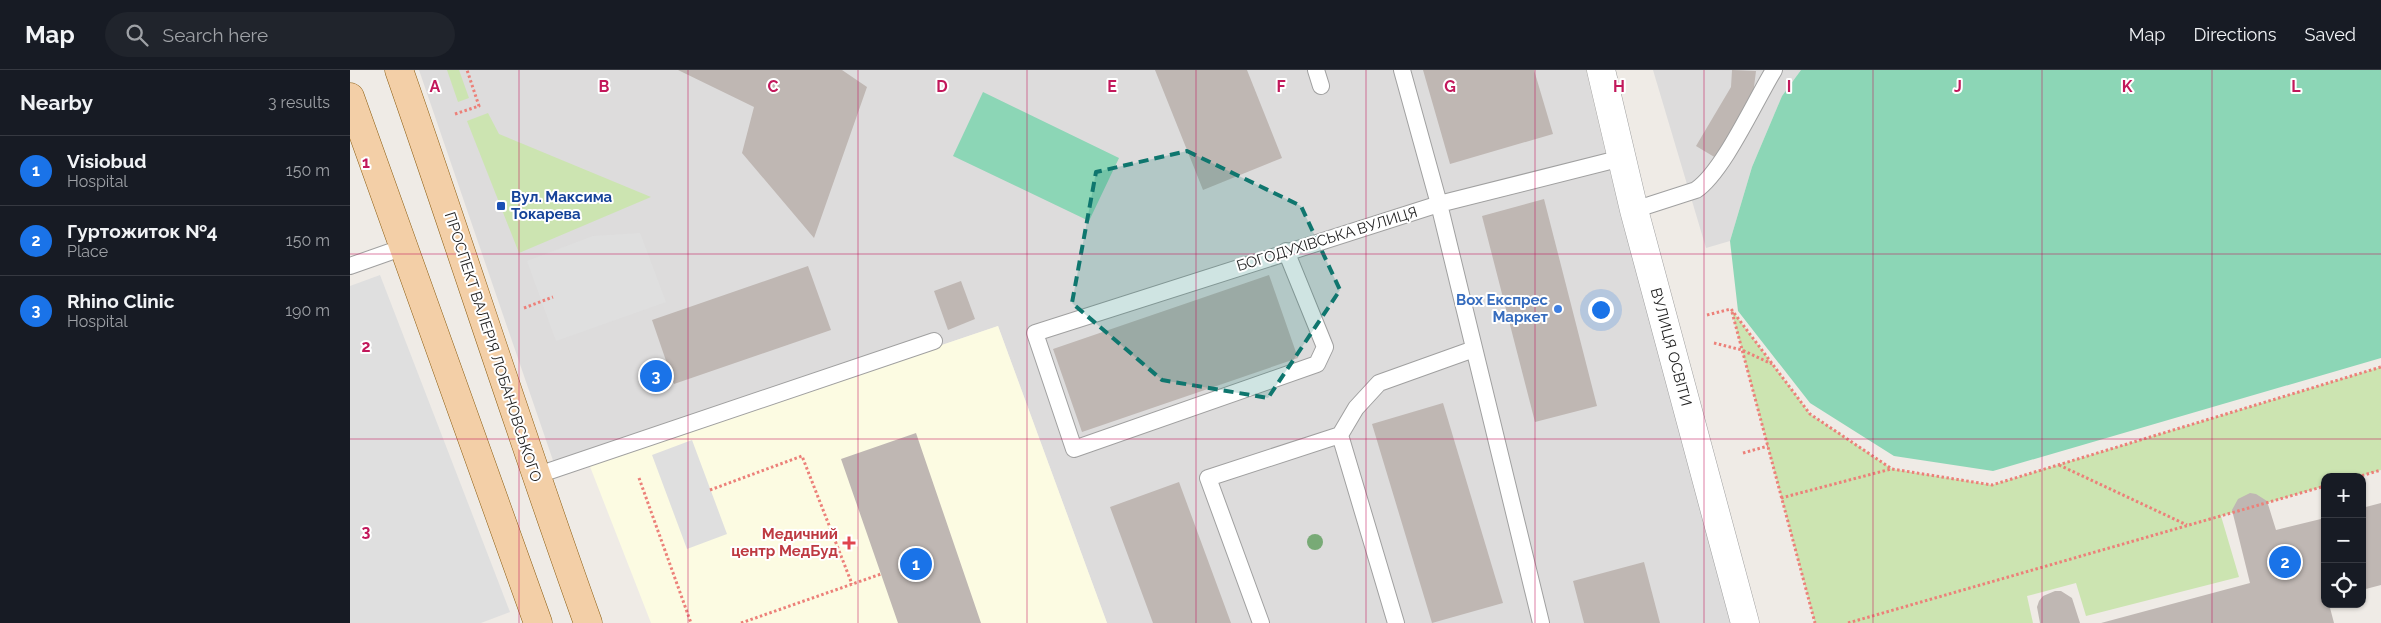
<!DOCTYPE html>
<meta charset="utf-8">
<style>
:root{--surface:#171b24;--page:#20242c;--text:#f1f3f6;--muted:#9ea1a6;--line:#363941;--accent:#1a73e8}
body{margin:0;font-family:Raleway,sans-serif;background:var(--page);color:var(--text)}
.controls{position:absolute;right:15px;bottom:15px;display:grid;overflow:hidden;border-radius:10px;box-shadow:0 1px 4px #0004}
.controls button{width:45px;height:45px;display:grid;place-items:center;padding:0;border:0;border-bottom:1px solid var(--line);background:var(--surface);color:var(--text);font:25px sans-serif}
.you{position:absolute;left:1250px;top:239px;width:18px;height:18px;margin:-12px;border:4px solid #fff;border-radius:50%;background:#1a73e8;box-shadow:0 0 0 8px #1a73e833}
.badge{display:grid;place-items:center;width:32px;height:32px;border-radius:50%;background:var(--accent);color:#fff;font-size:16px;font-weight:700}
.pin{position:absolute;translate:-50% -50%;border:2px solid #fff;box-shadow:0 1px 5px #0006}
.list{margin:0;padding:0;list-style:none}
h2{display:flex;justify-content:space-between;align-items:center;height:65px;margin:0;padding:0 20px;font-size:21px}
h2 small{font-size:16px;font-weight:400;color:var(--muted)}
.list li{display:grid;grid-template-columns:32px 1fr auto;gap:15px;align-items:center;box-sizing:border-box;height:70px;padding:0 20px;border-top:1px solid var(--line)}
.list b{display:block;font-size:19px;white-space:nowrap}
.list p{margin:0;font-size:16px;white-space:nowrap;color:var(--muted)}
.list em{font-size:16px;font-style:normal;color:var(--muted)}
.icon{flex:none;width:28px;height:28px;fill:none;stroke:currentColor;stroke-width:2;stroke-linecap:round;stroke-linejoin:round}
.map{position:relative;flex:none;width:2031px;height:553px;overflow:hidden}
header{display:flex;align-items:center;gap:30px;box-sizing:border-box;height:70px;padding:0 25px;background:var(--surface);border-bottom:1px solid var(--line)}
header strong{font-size:24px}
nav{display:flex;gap:28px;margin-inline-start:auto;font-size:18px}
.search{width:350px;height:45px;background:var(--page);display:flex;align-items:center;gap:12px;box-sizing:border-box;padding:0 18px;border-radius:28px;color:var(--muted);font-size:19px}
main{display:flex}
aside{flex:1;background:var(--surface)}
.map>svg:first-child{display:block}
.residential{fill:#dddcdc}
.education{fill:#fcfbe2}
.grass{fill:#cce4b1}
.pitch{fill:#8cd6b6}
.parking{fill:#dfdfdf}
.building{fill:#bfb7b3}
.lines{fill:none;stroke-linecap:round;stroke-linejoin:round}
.service-casing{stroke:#a0a0a0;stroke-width:18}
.minor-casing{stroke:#a0a0a0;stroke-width:29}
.primary-casing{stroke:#8b5c0f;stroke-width:29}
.path{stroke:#ec8079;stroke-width:3;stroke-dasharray:2.5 2.5;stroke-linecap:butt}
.service{stroke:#fff;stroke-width:16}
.minor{stroke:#fff;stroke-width:28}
.primary{stroke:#f3cfa7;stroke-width:28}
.tree{fill:#78aa76}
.marked{fill:#0f766e;fill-opacity:0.2;stroke:#0f766e;stroke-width:4;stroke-dasharray:10 6;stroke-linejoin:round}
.grid{fill:none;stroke:#c2185b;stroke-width:1;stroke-opacity:0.55}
.transit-dot{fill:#1a4fb4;stroke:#fff;stroke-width:2}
.shop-dot{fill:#3f7fe0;stroke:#fff;stroke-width:2}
.health-dot{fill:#e0444e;stroke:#fff;stroke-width:2}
.labels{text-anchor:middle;stroke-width:4;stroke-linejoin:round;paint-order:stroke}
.transit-label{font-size:15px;font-weight:bold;fill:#164399;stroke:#fff;text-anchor:start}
.street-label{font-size:15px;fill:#1f1f1f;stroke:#fff}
.shop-label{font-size:15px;font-weight:bold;fill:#366cbe;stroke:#fff;text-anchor:end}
.health-label{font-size:15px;font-weight:bold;fill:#be3a42;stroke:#fff;text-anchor:end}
.grid-label{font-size:16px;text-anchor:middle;font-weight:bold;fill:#c2185b;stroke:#fff;stroke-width:4;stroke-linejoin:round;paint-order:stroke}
</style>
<header>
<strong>Map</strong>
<div class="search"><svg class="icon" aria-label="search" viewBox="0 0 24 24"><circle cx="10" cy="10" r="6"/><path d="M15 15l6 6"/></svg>Search here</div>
<nav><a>Map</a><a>Directions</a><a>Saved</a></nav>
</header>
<main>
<aside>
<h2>Nearby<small>3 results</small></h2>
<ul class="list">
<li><span class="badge">1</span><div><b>Visiobud</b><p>Hospital</p></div><em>150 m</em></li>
<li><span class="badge">2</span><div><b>Гуртожиток №4</b><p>Place</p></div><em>150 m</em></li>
<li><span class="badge">3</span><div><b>Rhino Clinic</b><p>Hospital</p></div><em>190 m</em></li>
</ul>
</aside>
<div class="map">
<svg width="2031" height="553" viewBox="0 0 2031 553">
<rect width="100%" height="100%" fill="#efebe6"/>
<path class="residential" d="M69 0H1236L1260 102 1385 553H757L648 256 208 405Z
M1303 0H1451L1432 26 1402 97 1380 171 1356 178Z"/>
<path class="education" d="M648 256 757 553H301L239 394Z"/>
<path class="grass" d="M97 0H109L119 28 108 32Z
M138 43 149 64 301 127 169 183 117 51Z
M1381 239 1460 344 1542 399 1642 415 2031 297V400L2007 407H1975V416L1871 446 1889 507 1736 546 1726 513 1677 526 1683 553H1465Z"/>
<path class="pitch" d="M1451 0H2031V288L1643 401 1544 386 1460 333 1388 241 1380 171 1402 97 1432 26Z
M633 22 769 88 739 151 603 86Z"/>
<path class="parking" d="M290 163 316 232 206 271 177 191 243 166Z
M30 205 160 542 131 553H0V216Z
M342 370 377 464 337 479 302 385Z"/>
<path class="building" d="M328 0H492L517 17 464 168 392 83 404 37Z
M805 0H897L932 88 853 120Z
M1073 0H1184L1203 64 1100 94Z
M1382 0 1406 1 1403 25 1366 88 1346 76 1381 17Z
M1194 129 1247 336 1185 352 1132 146Z
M458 196 481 260 324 314 302 250Z
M919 205 948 288 732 362 703 279Z
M611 211 625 249 598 260 584 221Z
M1093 333 1153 533 1082 553 1022 354Z
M566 363 631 553H548L491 389Z
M829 412 881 553H803L760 437Z
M1900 423 1906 424 1917 431 1926 460 1975 448V534H1979L1984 553H1751L1900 513 1882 440 1888 429Z
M2031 433V515L2012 520V438Z
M1294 492 1310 553H1234L1223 511Z
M1705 521H1711L1722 528 1730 553H1690L1687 537 1689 531 1693 526Z"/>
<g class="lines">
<g class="service-casing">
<path id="service" d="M966 0 971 16
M1052 0 1089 134 1191 553
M1284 140 1346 120C1373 102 1405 31 1424 0
M936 181 975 277 967 294 724 379 685 263 1089 134 1272 88
M0 196 54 177
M990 365 1046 553
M185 406 584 271
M911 553 858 408 990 365 1006 338 1029 313 1124 279"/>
</g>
<g class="minor-casing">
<path id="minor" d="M1251 0 1284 140 1395 553"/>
</g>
<g class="primary-casing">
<path id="primary" d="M49 0C113 184 172 369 238 553
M0 27 188 553"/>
</g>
<path class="path" d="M105 44 129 36 117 0
M174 238 203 227
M1382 242 1465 553
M1357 245 1381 239 1460 344 1542 399 1642 415 2031 297
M1364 273 1392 280 1422 294
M1393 383 1418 376
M1709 395 1837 455
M2007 407 2031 400
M289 408 341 553
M360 420 452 386 502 514
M1431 428 1541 399
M391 553 531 504
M1498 553 1975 416"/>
<use href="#service" class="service"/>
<use href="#minor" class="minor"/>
<use href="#primary" class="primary"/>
</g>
<circle class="tree" cx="965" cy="472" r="8"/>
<path class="marked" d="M837 81 951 136 990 220 918 328 812 310 722 233 746 102Z"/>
<path class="grid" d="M169 0V553M338 0V553M508 0V553M677 0V553M846 0V553M1016 0V553M1185 0V553M1354 0V553M1523 0V553M1692 0V553M1862 0V553M0 184H2031M0 369H2031"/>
<rect class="transit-dot" x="146" y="131" width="10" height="10" rx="2.5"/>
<circle class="shop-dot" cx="1208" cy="239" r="5"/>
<path class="health-dot" d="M496.5 465.5h5v5h5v5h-5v5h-5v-5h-5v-5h5z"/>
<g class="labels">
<g class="transit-label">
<text x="161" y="132">Вул. Максима<tspan x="161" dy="17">Токарева</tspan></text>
</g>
<g class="street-label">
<text transform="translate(977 169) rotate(-17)" y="5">БОГОДУХІВСЬКА ВУЛИЦЯ</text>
<text transform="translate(143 277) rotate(72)" y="5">ПРОСПЕКТ ВАЛЕРІЯ ЛОБАНОВСЬКОГО</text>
<text transform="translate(1321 277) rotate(75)" y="5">ВУЛИЦЯ ОСВІТИ</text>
</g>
<g class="shop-label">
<text x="1198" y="235">Box Експрес<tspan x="1198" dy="17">Маркет</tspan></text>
</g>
<g class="health-label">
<text x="488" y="469">Медичний<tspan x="488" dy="17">центр МедБуд</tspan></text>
</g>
</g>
<g class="grid-label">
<text x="85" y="22">A</text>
<text x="254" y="22">B</text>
<text x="423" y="22">C</text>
<text x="592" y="22">D</text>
<text x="762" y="22">E</text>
<text x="931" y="22">F</text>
<text x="1100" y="22">G</text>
<text x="1269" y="22">H</text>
<text x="1439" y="22">I</text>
<text x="1608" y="22">J</text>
<text x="1777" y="22">K</text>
<text x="1946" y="22">L</text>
<text x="16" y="98">1</text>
<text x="16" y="282">2</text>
<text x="16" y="467">3</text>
</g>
</svg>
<div class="controls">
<button>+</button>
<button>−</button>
<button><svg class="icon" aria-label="locate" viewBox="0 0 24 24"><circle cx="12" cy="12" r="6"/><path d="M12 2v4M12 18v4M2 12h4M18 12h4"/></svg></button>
</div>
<div class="you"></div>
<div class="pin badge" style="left:566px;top:494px">1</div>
<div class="pin badge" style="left:1935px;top:492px">2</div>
<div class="pin badge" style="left:306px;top:306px">3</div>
</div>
</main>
